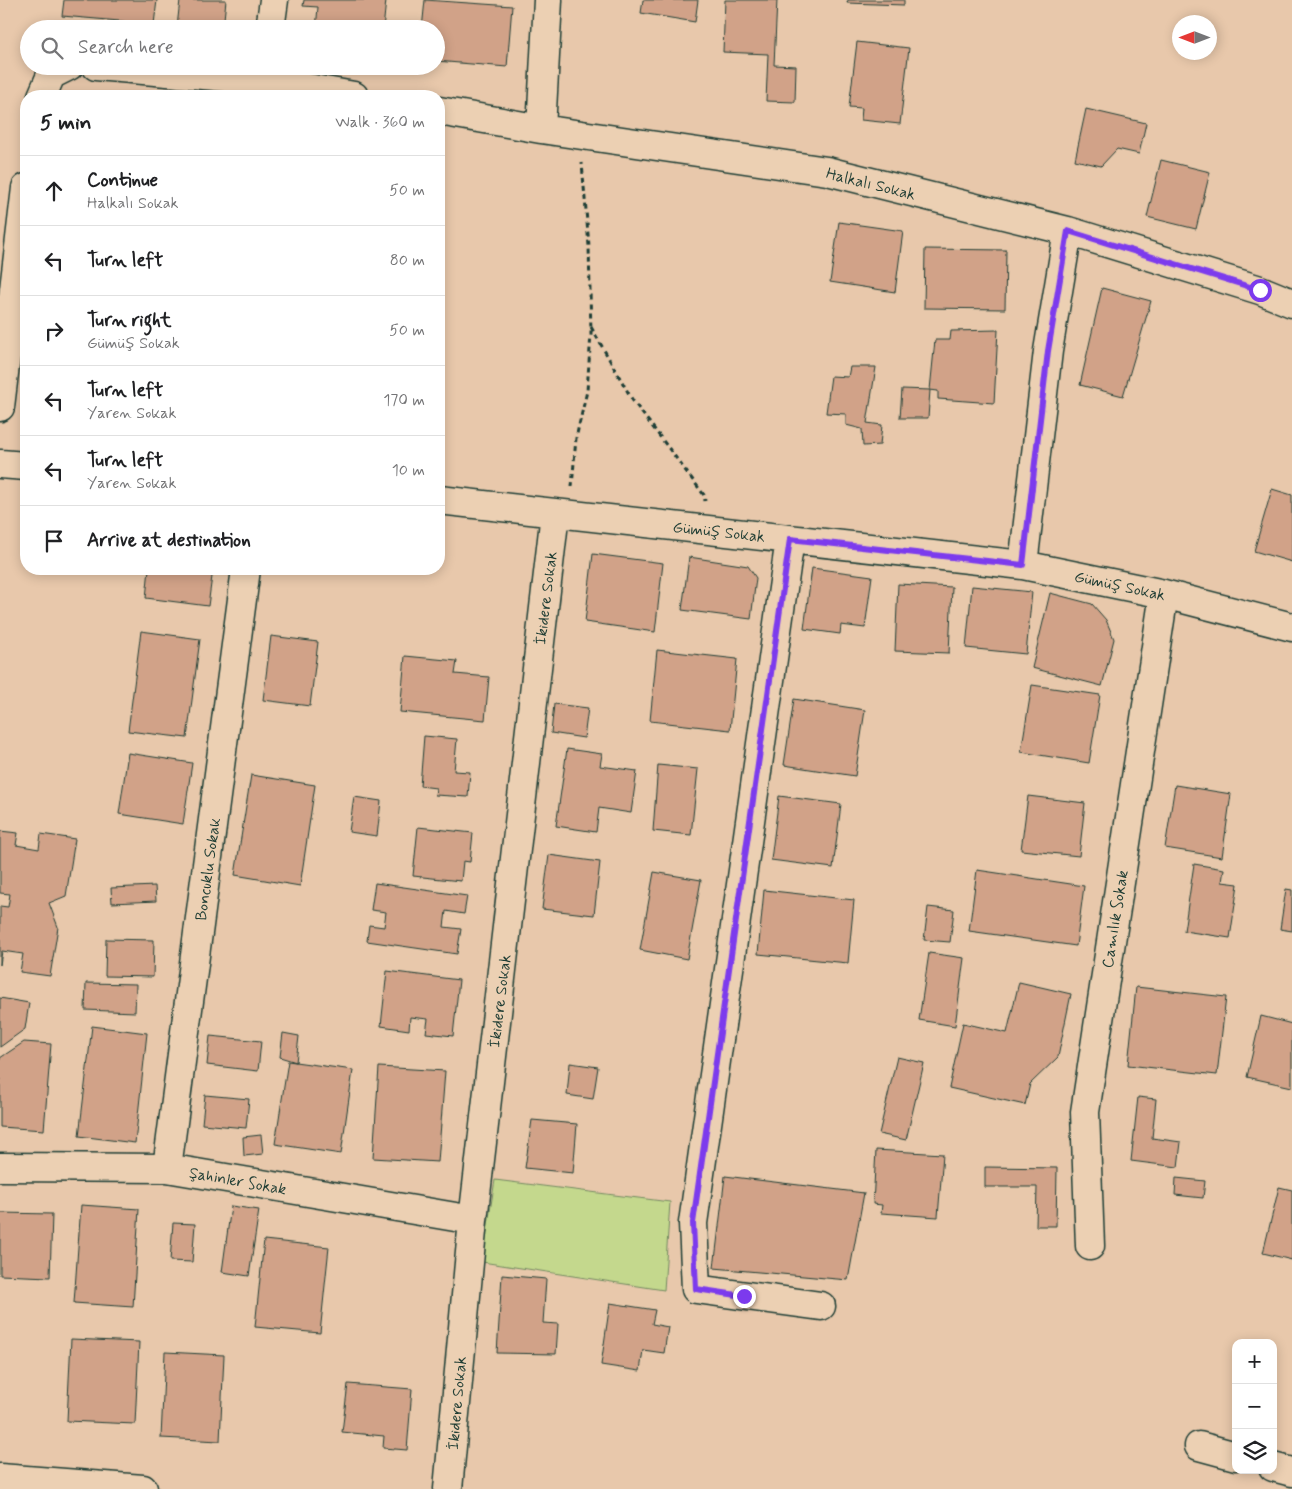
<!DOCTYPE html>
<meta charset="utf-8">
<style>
:root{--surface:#fff;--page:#f2f2f2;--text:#202124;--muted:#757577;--line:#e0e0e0}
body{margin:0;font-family:Mynerve,sans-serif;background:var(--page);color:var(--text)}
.controls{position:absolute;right:15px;bottom:15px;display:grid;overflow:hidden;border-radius:10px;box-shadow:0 2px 12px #0003}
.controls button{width:45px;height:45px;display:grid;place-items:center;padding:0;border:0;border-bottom:1px solid var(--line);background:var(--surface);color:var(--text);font:25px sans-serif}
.compass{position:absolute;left:1172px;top:15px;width:45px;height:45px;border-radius:50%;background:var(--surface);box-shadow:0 2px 12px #0003;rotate:270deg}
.stop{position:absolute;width:15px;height:15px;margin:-11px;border:4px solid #7c3aed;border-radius:50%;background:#fff}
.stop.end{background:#7c3aed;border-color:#fff;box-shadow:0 1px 5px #0008}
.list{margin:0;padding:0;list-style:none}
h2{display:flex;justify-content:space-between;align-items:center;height:65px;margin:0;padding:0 20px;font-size:21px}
h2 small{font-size:16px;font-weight:400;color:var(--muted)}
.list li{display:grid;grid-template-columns:32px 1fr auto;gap:15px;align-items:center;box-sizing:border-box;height:70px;padding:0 20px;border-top:1px solid var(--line)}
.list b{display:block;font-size:19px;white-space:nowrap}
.list p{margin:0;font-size:16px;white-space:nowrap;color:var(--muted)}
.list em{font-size:16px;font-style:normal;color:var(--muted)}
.icon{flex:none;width:28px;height:28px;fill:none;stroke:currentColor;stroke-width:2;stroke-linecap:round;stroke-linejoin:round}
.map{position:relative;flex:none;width:1292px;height:1489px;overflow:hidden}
.search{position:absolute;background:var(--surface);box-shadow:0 2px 12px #0003;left:20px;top:20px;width:425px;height:55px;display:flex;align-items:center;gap:12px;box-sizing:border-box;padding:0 18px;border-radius:28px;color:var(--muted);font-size:19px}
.panel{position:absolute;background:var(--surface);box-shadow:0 2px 12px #0003;left:20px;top:90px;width:425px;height:485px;border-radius:20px}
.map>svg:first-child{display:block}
.green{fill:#c4d88d;stroke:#728a60}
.building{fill:#d1a288;stroke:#1f3d34}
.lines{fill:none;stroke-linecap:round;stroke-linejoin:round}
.minor-casing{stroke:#1f3d34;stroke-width:31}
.path{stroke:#1f3d34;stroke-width:3;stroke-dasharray:5 4;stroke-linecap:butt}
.minor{stroke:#ecd0b3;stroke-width:28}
.route{stroke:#7c3aed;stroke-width:6}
.labels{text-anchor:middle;stroke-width:5;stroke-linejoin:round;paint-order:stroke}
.street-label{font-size:16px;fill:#1f3d34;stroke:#ecd0b3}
</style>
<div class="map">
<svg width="1292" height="1489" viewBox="0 0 1292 1489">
<rect width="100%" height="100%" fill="#e8c8ab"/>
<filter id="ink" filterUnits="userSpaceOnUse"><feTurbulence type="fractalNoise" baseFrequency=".02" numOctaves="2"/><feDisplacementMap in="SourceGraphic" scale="10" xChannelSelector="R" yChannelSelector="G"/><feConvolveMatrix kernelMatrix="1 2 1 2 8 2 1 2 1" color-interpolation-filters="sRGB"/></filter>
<g filter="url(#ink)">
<path class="green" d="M495 1180 670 1202 664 1290 482 1262Z"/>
<path class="building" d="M64 0H157L154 24 62 16Z
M180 0H226L223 29 177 27Z
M304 0H386L383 29H316L318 7 303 6Z
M425 0 512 6 507 67 436 61V29H422Z
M643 0H698L695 22 641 13Z
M725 0H777L774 65 796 66 795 102 766 101 768 54 723 52Z
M848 0H904V5L847 3Z
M857 42 909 48 900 124 861 120 862 108 849 107Z
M1086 109 1146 123 1139 154 1117 149 1101 166 1075 160Z
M1161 160 1210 172 1196 229 1147 217Z
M839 222 903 231 895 292 830 282Z
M925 249 1006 250 1005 309 924 308Z
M1102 288 1151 301 1123 396 1080 385Z
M998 330 994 403 938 399V391L930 390 935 340H950L951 331Z
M850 367H876L867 423 882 425 880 445 863 446 862 429 846 425V414L826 413 831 376 848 377Z
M902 389 930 390 928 418H900Z
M1272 489 1292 495V562L1254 551Z
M593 554 663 563 655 632 585 622Z
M689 557 748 566 756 578 751 619 682 610Z
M812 568 872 576 865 628 841 625 840 634 804 629Z
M149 569H213L208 606 146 598Z
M898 584 952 587 949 653 895 651Z
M972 586 1032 592 1026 654 966 648Z
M1050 593 1092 604 1106 620 1114 639 1102 686 1032 668Z
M141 631 200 639 187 738 128 731Z
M271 636 318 642 310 706 263 700Z
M657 650 737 659 730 730 650 721Z
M405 656 457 661 455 674 489 677 485 720 400 712Z
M1032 685 1100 695 1089 763 1021 752Z
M794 699 865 710 855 776 784 765Z
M554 704 588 708 584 738 551 733Z
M424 736 457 739 454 771 470 772 468 797 435 795 436 788 420 786Z
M567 749 602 754 600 766 637 771 631 813 599 808 596 832 556 826Z
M128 753 192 763 183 824 119 814Z
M658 765 698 769 691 835 653 831Z
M251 775 315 785 300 886 235 875Z
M1175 785 1231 794 1222 857 1165 848Z
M779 796 841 804 833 868 771 860Z
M1028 796 1085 803 1079 856 1021 850Z
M354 797 381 801 377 836 349 832Z
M418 827 473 833 470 862 463 861 461 881 413 876Z
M0 831 18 833 16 845 39 849 41 834 75 839 66 896 49 903 58 927 50 976 20 972 23 954 2 951 0 965V906L8 907 10 894 0 893Z
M549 855 600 862 594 915 542 909Z
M1194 864 1224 869 1222 882 1238 884 1230 938 1184 931Z
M977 870 1084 886 1076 946 969 931Z
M654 872 701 880 687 959 640 950Z
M375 883 467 896 464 914 446 911 444 927 461 929 457 954 367 941 369 925 384 927 386 912 371 910Z
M155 886 156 901 112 903 111 888Z
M1286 889 1292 890V931L1280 929Z
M764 890 854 900 848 963 758 954Z
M928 907 954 910 950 942 924 940Z
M106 939 154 940 153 977 105 976Z
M929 953 964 958 955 1026 919 1020Z
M387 971 459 980 453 1036 426 1033 428 1019 410 1017 409 1030 381 1026Z
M1019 982 1071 994 1058 1057 1030 1084 1025 1105 949 1088 963 1023 1007 1033Z
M86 983 136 984 135 1012 85 1010Z
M1136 987 1226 997 1217 1075 1128 1065Z
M0 998 29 1003 25 1029 0 1047Z
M1261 1016 1292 1024V1087L1247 1077Z
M92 1026 147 1033 135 1143 79 1136Z
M283 1033 299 1036 296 1062 280 1057Z
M210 1036 261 1041 258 1071 207 1065Z
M24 1042 51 1044 44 1130 0 1127V1058Z
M897 1057 924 1063 906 1140 879 1134Z
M288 1061 353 1070 341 1154 275 1144Z
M570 1063 598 1067 593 1099 567 1095Z
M379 1067 445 1071 438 1162 373 1158Z
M205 1095 249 1099 246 1128 202 1124Z
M1138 1097 1156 1099 1152 1138 1181 1142 1178 1167 1131 1161Z
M532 1120 577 1124 573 1173 525 1168Z
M261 1135 263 1154 244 1156 243 1137Z
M876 1150 943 1154 938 1217 881 1213 882 1205 873 1204Z
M985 1167 1057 1168 1056 1226H1036L1037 1187H985Z
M725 1176 864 1193 848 1280 714 1268Z
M1176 1178 1205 1181 1203 1198 1175 1195Z
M1279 1187 1292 1190V1260L1263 1253Z
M81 1205 139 1209 133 1307 74 1303Z
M231 1206 259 1210 249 1276 222 1272Z
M0 1213 52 1214 50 1277 0 1275Z
M173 1223 195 1224 192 1262 170 1261Z
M264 1240 329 1247 320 1333 255 1327Z
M502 1275 546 1279 543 1323 558 1324 556 1354 497 1353Z
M610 1303 655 1310 652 1324 668 1327 664 1353 643 1350 640 1371 601 1365Z
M71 1339 139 1342 135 1424 67 1421Z
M165 1352 224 1355 220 1441 161 1438Z
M348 1384 412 1389 407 1450 383 1448 384 1436 342 1432Z"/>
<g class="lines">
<g class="minor-casing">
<path id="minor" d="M270 29 274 0
M96 66 262 80 354 96
M42 96 51 75 69 66
M439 111 541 129 827 171 1068 231 1260 290 1292 303
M541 129 548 0
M0 407 26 188
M0 464 26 466
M439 500 1023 565 1164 594 1292 627
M790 539 693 1223 696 1289 821 1306
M1023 565 1048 351 1068 231
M0 1167 167 1168 473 1220
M167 1168 246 569
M1090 1246 1085 1112 1164 594
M1199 1446 1236 1456
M1273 1467 1292 1472
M0 1478 143 1489
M448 1489 473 1220 555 513"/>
</g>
<path class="path" d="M591 327 633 401 704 495 705 501
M572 487 576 438 587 391 591 334 589 246 582 163"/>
<use href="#minor" class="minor"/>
</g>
</g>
<g class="lines" filter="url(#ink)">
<path class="route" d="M744 1296 696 1289 693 1223 790 539 1023 565 1048 351 1068 231 1260 290"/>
</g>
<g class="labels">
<g class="street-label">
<text transform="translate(871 183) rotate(14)" y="6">Halkalı Sokak</text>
<text transform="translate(719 531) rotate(6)" y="6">Gümüş Sokak</text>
<text transform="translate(1120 585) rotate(12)" y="6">Gümüş Sokak</text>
<text transform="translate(545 598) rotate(-83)" y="6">İkidere Sokak</text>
<text transform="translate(207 869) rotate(-82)" y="6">Boncuklu Sokak</text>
<text transform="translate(1114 919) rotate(-81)" y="6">Camılık Sokak</text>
<text transform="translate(499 1001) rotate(-83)" y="6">İkidere Sokak</text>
<text transform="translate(238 1180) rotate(10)" y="6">Şahinler Sokak</text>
<text transform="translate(456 1403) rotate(-85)" y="6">İkidere Sokak</text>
</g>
</g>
</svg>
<div class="controls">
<button>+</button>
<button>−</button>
<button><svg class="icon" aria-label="layers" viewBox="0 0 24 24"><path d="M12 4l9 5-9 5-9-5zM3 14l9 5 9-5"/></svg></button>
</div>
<svg class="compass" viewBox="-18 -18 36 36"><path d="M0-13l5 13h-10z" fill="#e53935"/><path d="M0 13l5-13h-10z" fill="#757577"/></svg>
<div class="stop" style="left:1260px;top:290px"></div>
<div class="stop end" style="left:744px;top:1296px"></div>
<div class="search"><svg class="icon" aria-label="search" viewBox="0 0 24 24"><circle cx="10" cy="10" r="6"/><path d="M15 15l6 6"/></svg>Search here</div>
<section class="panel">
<h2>5 min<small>Walk · 360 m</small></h2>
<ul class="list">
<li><svg class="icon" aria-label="ahead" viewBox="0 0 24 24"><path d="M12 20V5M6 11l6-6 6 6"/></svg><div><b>Continue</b><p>Halkalı Sokak</p></div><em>50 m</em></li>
<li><svg class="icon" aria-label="left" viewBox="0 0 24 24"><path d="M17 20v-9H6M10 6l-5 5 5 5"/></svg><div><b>Turn left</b></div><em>80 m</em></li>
<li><svg class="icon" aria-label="right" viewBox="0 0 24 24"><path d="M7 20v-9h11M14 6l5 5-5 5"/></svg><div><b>Turn right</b><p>Gümüş Sokak</p></div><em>50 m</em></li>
<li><svg class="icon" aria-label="left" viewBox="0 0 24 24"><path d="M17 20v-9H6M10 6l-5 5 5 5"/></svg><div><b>Turn left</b><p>Yaren Sokak</p></div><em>170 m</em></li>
<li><svg class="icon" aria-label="left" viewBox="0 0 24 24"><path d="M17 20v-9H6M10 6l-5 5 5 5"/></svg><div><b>Turn left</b><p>Yaren Sokak</p></div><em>10 m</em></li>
<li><svg class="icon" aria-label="arrive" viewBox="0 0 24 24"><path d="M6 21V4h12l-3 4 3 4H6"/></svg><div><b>Arrive at destination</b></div></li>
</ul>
</section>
</div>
